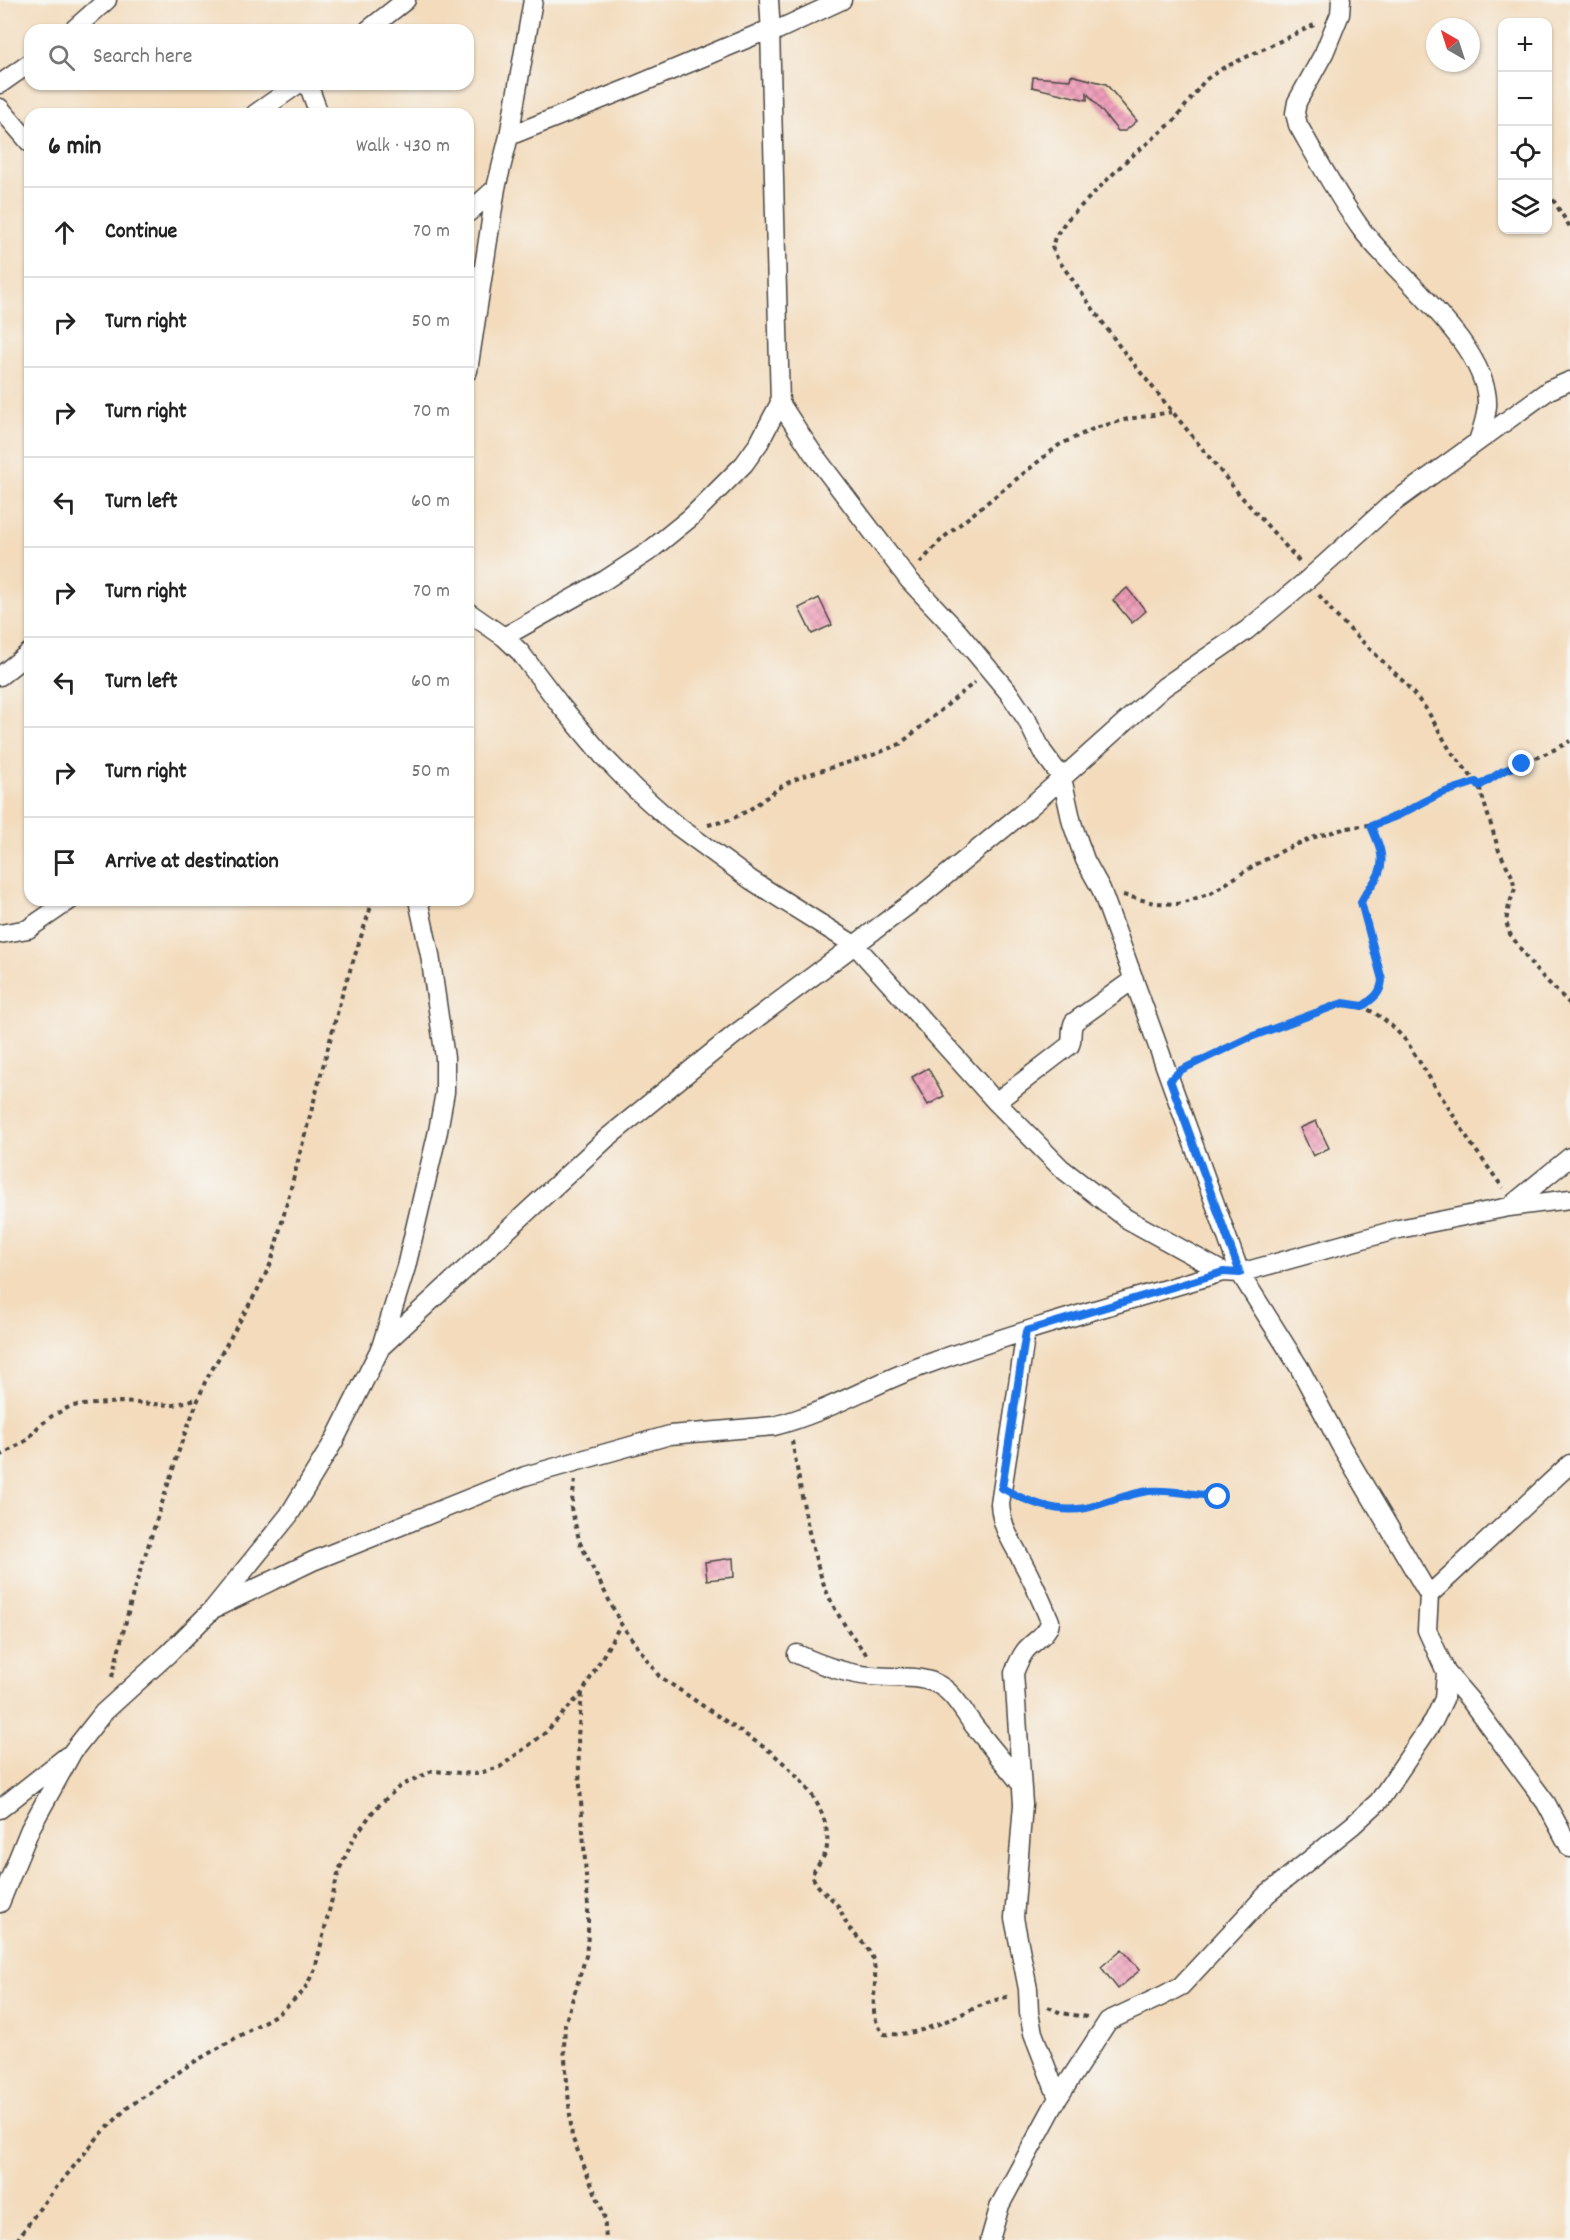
<!DOCTYPE html>
<meta charset="utf-8">
<style>
:root{--surface:#fff;--page:#f6f6f6;--text:#222;--muted:#767676;--line:#e0e0e0}
body{margin:0;font-family:Dekko,sans-serif;background:var(--page);color:var(--text)}
.controls{position:absolute;right:18px;top:18px;display:grid;overflow:hidden;border-radius:12px;box-shadow:0 2px 4px #0004}
.controls button{width:54px;height:54px;display:grid;place-items:center;padding:0;border:0;border-bottom:2px solid var(--line);background:var(--surface);color:var(--text);font:30px sans-serif}
.compass{position:absolute;left:1426px;top:18px;width:54px;height:54px;border-radius:50%;background:var(--surface);box-shadow:0 2px 4px #0004;rotate:321deg}
.stop{position:absolute;width:18px;height:18px;margin:-14px;border:4px solid #1a73e8;border-radius:50%;background:#fff}
.stop.end{background:#1a73e8;border-color:#fff;box-shadow:0 2px 6px #0008}
.list{margin:0;padding:0;list-style:none}
h2{display:flex;justify-content:space-between;align-items:center;height:78px;margin:0;padding:0 24px;font-size:26px}
h2 small{font-size:20px;font-weight:400;color:var(--muted)}
.list li{display:grid;grid-template-columns:39px 1fr auto;gap:18px;align-items:center;box-sizing:border-box;height:90px;padding:0 24px;border-top:2px solid var(--line)}
.list b{display:block;font-size:22px;white-space:nowrap}
.list em{font-size:20px;font-style:normal;color:var(--muted)}
.icon{flex:none;width:33px;height:33px;fill:none;stroke:currentColor;stroke-width:2;stroke-linecap:round;stroke-linejoin:round}
.map{position:relative;flex:none;width:1570px;height:2240px;overflow:hidden}
.search{position:absolute;background:var(--surface);box-shadow:0 2px 4px #0004;left:24px;top:24px;width:450px;height:66px;display:flex;align-items:center;gap:15px;box-sizing:border-box;padding:0 21px;border-radius:18px;color:var(--muted);font-size:22px}
.panel{position:absolute;background:var(--surface);box-shadow:0 2px 4px #0004;left:24px;top:108px;width:450px;height:798px;border-radius:18px}
.map>svg:first-child{display:block}
.building{fill:url(#building-cross-hatch)}
.lines{fill:none;stroke-linecap:round;stroke-linejoin:round}
.street-casing{stroke:#494541;stroke-width:21}
.path{stroke:#494541;stroke-width:4;stroke-dasharray:4.5 4.5;stroke-linecap:butt}
.street{stroke:#fff;stroke-width:18}
.route{stroke:#1a73e8;stroke-width:8}
</style>
<div class="map">
<svg width="1570" height="2240" viewBox="0 0 1570 2240">
<defs>
<pattern id="building-cross-hatch" width="8" height="8" patternUnits="userSpaceOnUse" patternTransform="scale(1.5)"><rect width="8" height="8" fill="#f19db9"/><path d="M0 0l8 8M0 8l8-8" fill="none" stroke="#c38097"/></pattern>
</defs>
<rect width="100%" height="100%" fill="#f6f6f2"/>
<filter id="ink" filterUnits="userSpaceOnUse"><feTurbulence type="fractalNoise" baseFrequency=".0167" numOctaves="2"/><feDisplacementMap in="SourceGraphic" scale="12" xChannelSelector="R" yChannelSelector="G"/><feConvolveMatrix kernelMatrix="1 2 1 2 8 2 1 2 1" color-interpolation-filters="sRGB"/></filter>
<filter id="wash" filterUnits="userSpaceOnUse"><feTurbulence type="fractalNoise" baseFrequency=".008" numOctaves="4" result="noise"/><feDisplacementMap in="SourceGraphic" scale="24" xChannelSelector="R" yChannelSelector="G"/><feGaussianBlur stdDeviation="1.35" result="paint"/><feColorMatrix in="noise" values="0 0 0 0 0 0 0 0 0 0 0 0 0 0 0 0 0 1.4 0 .05"/><feComposite in="paint" operator="in"/></filter>
<g filter="url(#wash)">
<rect width="100%" height="100%" fill="#f3dbbc"/>
<g id="blocks">
<path class="building" d="M1071 75 1106 84 1137 121 1125 131H1118L1087 93V100L1032 87 1033 77 1070 80Z
M1127 588 1146 611 1132 623 1113 600Z
M819 598 832 625 812 634 799 608Z
M928 1068 944 1096 928 1105 912 1077Z
M1316 1121 1329 1148 1313 1156 1300 1128Z
M733 1558 734 1577 707 1580 705 1562Z
M1122 1949 1140 1970 1118 1989 1101 1967Z"/>
</g>
</g>
<g filter="url(#ink)">
<use href="#blocks" fill-opacity="0" stroke="#494541" stroke-width="1.5"/>
<g class="lines">
<g class="street-casing">
<path id="street" d="M769 0 771 33
M1341 0 1340 14 1324 53 1297 102 1295 113 1298 125C1318 160 1338 197 1362 230 1396 275 1490 347 1487 406 1486 418 1482 430 1478 441
M73 30 107 0
M368 30 406 0
M0 84 30 63
M308 84 319 114
M0 108 30 143
M255 114 298 84
M509 136 627 89 770 29 771 33 842 0
M468 213 496 188
M468 371 496 188 509 136 533 0
M780 403 812 452 909 580 958 632 1009 693 1027 720 1042 751 1062 778 1072 823 1085 860 1101 889 1240 1273 1299 1367 1341 1446 1429 1595 1427 1630 1446 1672 1444 1699 1434 1720 1379 1801 1353 1825 1267 1894 1181 1986 1162 1996 1108 2021 1058 2098 1000 2205 990 2240
M468 612 504 637 520 652 561 706 603 756 635 789 672 822 751 880 856 946 996 1102 1061 1168 1127 1219 1223 1272
M504 637 605 580 648 552 690 518 744 464 759 443 780 403 770 29
M0 676 30 652
M0 934 28 929 70 900
M996 1102 1070 1045C1073 1038 1070 1029 1074 1022L1134 979
M1509 1207 1570 1157
M1026 1331 1000 1504C1002 1531 1013 1542 1024 1565 1034 1583 1042 1602 1050 1621 1049 1634 1033 1641 1025 1651 1020 1658 1017 1665 1014 1673L1023 1804 1014 1918 1028 1989 1029 2013 1033 2033 1058 2098
M381 1347 607 1138 734 1035 923 894 1031 806 1164 687 1247 630 1307 580 1389 506 1549 390 1570 381
M1429 1595 1570 1464
M213 1609 313 1561 525 1476 670 1435 774 1426C826 1413 872 1384 922 1366 1021 1330 1123 1302 1223 1272L1240 1273 1399 1229 1509 1207 1570 1199
M797 1654C821 1665 845 1674 871 1676 891 1678 917 1675 935 1683 954 1691 963 1712 975 1727 990 1746 1006 1765 1021 1784
M1446 1672 1470 1700 1546 1803 1570 1848
M0 1809 67 1756
M0 1903 30 1829 73 1751 103 1713 168 1654 213 1609 289 1515 334 1441 381 1347 406 1267 438 1131 445 1092V1058L430 955 418 900"/>
</g>
<path class="path" d="M1548 192 1570 227
M1299 561 1239 494 1120 347 1057 258 1052 247 1055 237 1066 221 1126 161 1174 121 1205 80 1223 68 1314 25
M920 563 943 538 1059 445 1095 428 1128 419 1172 412
M1319 595 1335 615 1405 683 1427 710 1450 750 1479 786 1499 851 1512 876 1515 889 1509 905 1506 922 1510 934 1535 969 1570 1004
M1479 786C1507 766 1541 759 1570 741
M708 825 730 820 749 810 785 784 803 776 873 755 900 744 975 682
M1123 895 1154 903 1177 904 1191 900 1211 893 1255 865 1286 849 1315 837 1347 828 1383 823 1439 794 1476 781
M1363 1006 1381 990 1382 980 1361 902C1366 891 1375 883 1379 873 1386 857 1377 840 1371 826
M1184 1069 1248 1038 1332 1007C1362 997 1388 1020 1407 1042L1472 1145 1503 1188
M792 1441C801 1487 807 1537 823 1582 831 1606 851 1637 869 1657
M0 1456 27 1440 38 1427 52 1416 71 1406 120 1402 174 1405 199 1398
M575 1480 571 1508 580 1543 621 1624 659 1676 771 1752C798 1775 831 1808 827 1846 826 1858 816 1865 812 1875 818 1891 829 1894 838 1906 843 1914 845 1924 851 1930 861 1942 871 1948 874 1964 879 1990 865 2012 884 2034 932 2038 966 2005 1011 1996
M1020 1498C1040 1507 1065 1513 1087 1508 1108 1503 1127 1493 1149 1491 1168 1489 1198 1495 1218 1497
M112 1677 133 1593 182 1441 205 1382 257 1291 271 1263 342 995 373 900
M582 1694 578 1736 579 1772 588 1905V1935L586 1956 565 2024 564 2048 572 2137 604 2214 606 2240
M1048 2007 1061 2013 1087 2017
M17 2240 42 2205 98 2137 127 2108 189 2065 279 2013 303 1992 315 1969 339 1870 355 1836 375 1809 400 1786 432 1771 476 1774 500 1767 545 1733 582 1693 621 1624"/>
<use href="#street" class="street"/>
</g>
</g>
<g class="lines" filter="url(#ink)">
<path class="route" d="M1218 1497C1198 1495 1168 1489 1149 1491 1126 1494 1107 1503 1086 1508 1057 1514 1027 1502 1002 1488L1026 1331 1223 1272 1240 1273 1170 1080 1181 1070 1248 1038 1337 1005 1343 1003 1363 1006C1374 998 1381 993 1382 980L1361 902C1366 891 1375 883 1379 873 1386 857 1377 840 1371 826L1399 815 1439 794 1476 782 1479 786 1503 771 1522 764"/>
</g>
</svg>
<div class="controls">
<button>+</button>
<button>−</button>
<button><svg class="icon" aria-label="locate" viewBox="0 0 24 24"><circle cx="12" cy="12" r="6"/><path d="M12 2v4M12 18v4M2 12h4M18 12h4"/></svg></button>
<button><svg class="icon" aria-label="layers" viewBox="0 0 24 24"><path d="M12 4l9 5-9 5-9-5zM3 14l9 5 9-5"/></svg></button>
</div>
<svg class="compass" viewBox="-18 -18 36 36"><path d="M0-13l5 13h-10z" fill="#e53935"/><path d="M0 13l5-13h-10z" fill="#767676"/></svg>
<div class="stop" style="left:1218px;top:1497px"></div>
<div class="stop end" style="left:1522px;top:764px"></div>
<div class="search"><svg class="icon" aria-label="search" viewBox="0 0 24 24"><circle cx="10" cy="10" r="6"/><path d="M15 15l6 6"/></svg>Search here</div>
<section class="panel">
<h2>6 min<small>Walk · 430 m</small></h2>
<ul class="list">
<li><svg class="icon" aria-label="ahead" viewBox="0 0 24 24"><path d="M12 20V5M6 11l6-6 6 6"/></svg><div><b>Continue</b></div><em>70 m</em></li>
<li><svg class="icon" aria-label="right" viewBox="0 0 24 24"><path d="M7 20v-9h11M14 6l5 5-5 5"/></svg><div><b>Turn right</b></div><em>50 m</em></li>
<li><svg class="icon" aria-label="right" viewBox="0 0 24 24"><path d="M7 20v-9h11M14 6l5 5-5 5"/></svg><div><b>Turn right</b></div><em>70 m</em></li>
<li><svg class="icon" aria-label="left" viewBox="0 0 24 24"><path d="M17 20v-9H6M10 6l-5 5 5 5"/></svg><div><b>Turn left</b></div><em>60 m</em></li>
<li><svg class="icon" aria-label="right" viewBox="0 0 24 24"><path d="M7 20v-9h11M14 6l5 5-5 5"/></svg><div><b>Turn right</b></div><em>70 m</em></li>
<li><svg class="icon" aria-label="left" viewBox="0 0 24 24"><path d="M17 20v-9H6M10 6l-5 5 5 5"/></svg><div><b>Turn left</b></div><em>60 m</em></li>
<li><svg class="icon" aria-label="right" viewBox="0 0 24 24"><path d="M7 20v-9h11M14 6l5 5-5 5"/></svg><div><b>Turn right</b></div><em>50 m</em></li>
<li><svg class="icon" aria-label="arrive" viewBox="0 0 24 24"><path d="M6 21V4h12l-3 4 3 4H6"/></svg><div><b>Arrive at destination</b></div></li>
</ul>
</section>
</div>
